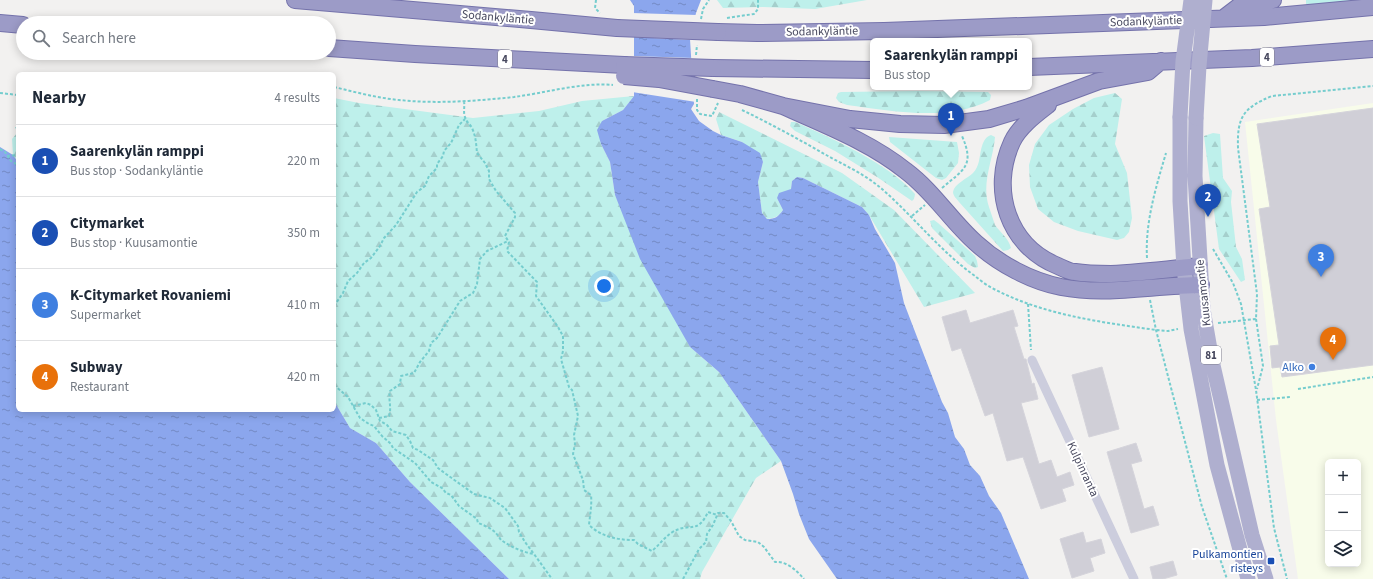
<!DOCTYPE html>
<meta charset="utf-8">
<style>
:root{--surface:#fff;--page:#f2f2f3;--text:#1f2937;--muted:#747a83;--line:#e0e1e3;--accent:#b45309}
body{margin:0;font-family:"Source Sans 3",sans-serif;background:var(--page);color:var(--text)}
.controls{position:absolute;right:12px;bottom:12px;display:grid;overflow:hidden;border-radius:6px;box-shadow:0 2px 10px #0003}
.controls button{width:36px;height:36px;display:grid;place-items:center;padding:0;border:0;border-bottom:1px solid var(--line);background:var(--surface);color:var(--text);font:20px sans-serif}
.you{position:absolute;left:604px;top:286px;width:14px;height:14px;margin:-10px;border:3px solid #fff;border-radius:50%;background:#1a73e8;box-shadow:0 0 0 6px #1a73e833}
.badge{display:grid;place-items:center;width:26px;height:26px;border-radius:50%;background:var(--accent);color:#fff;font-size:13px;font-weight:700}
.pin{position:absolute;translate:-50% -33px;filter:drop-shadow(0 1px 2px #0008)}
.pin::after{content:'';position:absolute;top:21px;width:14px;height:12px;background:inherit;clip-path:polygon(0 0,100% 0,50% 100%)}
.popup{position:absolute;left:870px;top:38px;width:162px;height:52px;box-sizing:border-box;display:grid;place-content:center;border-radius:6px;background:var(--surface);filter:drop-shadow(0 1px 3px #0005);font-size:13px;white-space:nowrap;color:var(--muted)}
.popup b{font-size:15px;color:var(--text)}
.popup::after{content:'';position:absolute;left:50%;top:100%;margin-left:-8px;border:8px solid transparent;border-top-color:var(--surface)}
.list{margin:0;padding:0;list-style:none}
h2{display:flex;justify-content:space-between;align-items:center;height:52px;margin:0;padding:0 16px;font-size:17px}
h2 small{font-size:13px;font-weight:400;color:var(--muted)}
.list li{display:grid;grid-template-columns:26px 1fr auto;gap:12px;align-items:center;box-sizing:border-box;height:72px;padding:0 16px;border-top:1px solid var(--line)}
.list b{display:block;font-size:15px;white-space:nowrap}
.list p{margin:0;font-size:13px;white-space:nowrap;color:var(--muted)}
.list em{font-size:13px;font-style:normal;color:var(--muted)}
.icon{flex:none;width:22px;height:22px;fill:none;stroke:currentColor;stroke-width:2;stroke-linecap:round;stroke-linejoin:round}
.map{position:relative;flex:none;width:1373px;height:579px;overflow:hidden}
.search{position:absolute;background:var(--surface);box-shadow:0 2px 10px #0003;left:16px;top:16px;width:320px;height:44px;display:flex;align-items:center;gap:10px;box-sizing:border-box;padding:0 14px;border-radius:22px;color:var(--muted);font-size:15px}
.panel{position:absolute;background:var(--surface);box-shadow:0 2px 10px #0003;left:16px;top:72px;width:320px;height:340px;border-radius:6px}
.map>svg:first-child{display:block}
.commercial{fill:#f8fcea;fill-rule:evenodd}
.grass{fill:#bef0eb}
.forest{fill:url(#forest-firs)}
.water{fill:url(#water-ripples)}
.pier{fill:#f2f1f0}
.building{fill:#d0cfd7;stroke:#d5d4db}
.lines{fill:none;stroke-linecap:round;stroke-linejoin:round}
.trunk-casing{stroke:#7472ab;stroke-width:18}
.path{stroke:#75cdce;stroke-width:2;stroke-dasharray:3 2;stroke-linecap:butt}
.minor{stroke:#cccddd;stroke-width:9}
.primary{stroke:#afafcf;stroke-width:15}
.trunk{stroke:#9c9bc7;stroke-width:16}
.trunk-bridge-casing{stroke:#7472ab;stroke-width:18;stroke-linecap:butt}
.primary-bridge{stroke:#afafcf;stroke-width:15}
.trunk-bridge{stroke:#9c9bc7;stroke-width:16}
.shop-dot{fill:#3f7fe0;stroke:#fff;stroke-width:1.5}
.transit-dot{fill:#1a4fb4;stroke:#fff;stroke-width:1.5}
.labels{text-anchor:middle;stroke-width:4;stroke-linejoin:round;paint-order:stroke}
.shield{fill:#fff;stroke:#7e7f8e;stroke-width:1}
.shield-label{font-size:11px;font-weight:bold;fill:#47485e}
.street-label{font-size:12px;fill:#47485e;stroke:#fff}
.shop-label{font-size:12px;fill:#366cbe;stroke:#fff;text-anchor:end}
.transit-label{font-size:12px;fill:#164399;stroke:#fff;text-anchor:end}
</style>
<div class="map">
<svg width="1373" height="579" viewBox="0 0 1373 579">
<defs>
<pattern id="forest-firs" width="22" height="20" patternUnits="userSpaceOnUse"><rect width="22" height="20" fill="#bef0eb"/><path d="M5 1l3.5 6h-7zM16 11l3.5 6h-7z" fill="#a5cfcc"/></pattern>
<pattern id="water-ripples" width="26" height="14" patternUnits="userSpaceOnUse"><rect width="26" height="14" fill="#8ba6ed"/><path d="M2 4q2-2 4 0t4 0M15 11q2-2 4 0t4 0" fill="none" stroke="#7389c3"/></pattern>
</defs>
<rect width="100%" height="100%" fill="#f2f1f0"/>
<path class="commercial" d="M1373 103V579H1298L1276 420 1245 122ZM1328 462H1358V564H1328Z"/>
<path class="grass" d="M1306 0H1372L1306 6Z"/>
<path class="forest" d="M717 0H877H867L815 9 763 7 723 8Z
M917 91 988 92 991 95 990 100C948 122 892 111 847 105L839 102 836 98 838 93 841 92Z
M1115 93 1122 99 1115 144 1127 173 1132 218 1129 232 1124 238 1117 240 1078 231 1054 222 1038 209 1030 187 1029 165 1035 144 1049 125 1073 109 1094 98Z
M634 96 623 110 602 121 601 144 610 162 615 195 690 347 719 372 781 461 756 478 702 572 700 579H509L410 482 376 443 350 428 334 401V98L359 103 473 118 539 111 582 101Z
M719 112 842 173 894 210 975 293 924 307 869 215 862 207 803 178 797 177 792 181 791 189 777 198 783 210C778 217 775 218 767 219L762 213 758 182 763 162 742 142 721 135 716 119Z
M791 122H795C832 138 889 164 915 194L914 199 912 201 877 177 835 151 795 131 790 126Z
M18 132V162L13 155 12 139Z
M1213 133 1220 134 1223 178 1232 191 1231 202 1236 247 1242 259 1245 280 1241 282 1219 249 1204 136Z
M991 135 995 137C993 161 981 183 989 207 991 213 993 219 995 225 1000 232 1009 239 1011 248L1008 250 1003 251 959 202C957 199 953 196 953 192 954 184 968 178 973 173 976 170 978 165 979 161 981 153 981 138 991 135Z
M889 137 957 142 959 153 958 163 946 178 942 180 936 178 890 142Z
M934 220 938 223 975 256 977 261 978 267 975 268 968 264 932 228 930 221Z"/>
<path class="water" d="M630 0H701L696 13 690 39 694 104 691 109 699 121 713 131 721 135 742 142 760 153 763 162 758 182 762 213 767 219C775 219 778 217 783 210L777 198 779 193 791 189 792 181 797 177 803 178 862 207 869 215 875 229 895 263 904 303 942 402 948 413 955 437 964 449 970 465 980 476 989 496 1001 513 1029 579H837L809 539 799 514 793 494 781 461 719 372 690 347 640 259 615 195 610 162 601 144 597 130 602 121 623 110 634 96V6Z
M0 147 13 155 18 162V410H334V401L350 428 376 443 410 482 509 579H0Z"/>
<path class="pier" d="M632 13 697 15 692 40 632 37Z
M632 56 694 58 696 102 632 92Z"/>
<path class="building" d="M1373 108V365L1282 377 1280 367 1272 368 1270 346 1279 345 1259 209 1270 207 1257 124Z
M966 310 970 323 1013 310 1018 326 1014 327 1024 359H1026L1032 384 1034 383 1038 399 1021 403 1039 464 1051 460 1057 477 1070 472 1074 485 1062 489 1066 501 1041 509 1023 457 1007 461 993 413 985 416 961 348 952 351 942 317Z
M1102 367 1119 429 1089 437 1072 375Z
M1136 443 1142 461 1131 464 1144 509 1153 506 1159 525 1131 533 1107 452Z
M1083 532 1086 543 1101 539 1105 553 1090 558 1094 571 1072 578 1060 539Z
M1173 561 1177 575 1163 579H1153L1150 567Z"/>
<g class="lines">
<g class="trunk-casing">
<path id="trunk" d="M295 0 531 20 617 28
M1225 17 1238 7 1273 0
M0 23 23 25
M718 32 757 33 884 31 1264 17 1373 7
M329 48 415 54 624 65
M1029 67 1252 58 1373 49
M713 68 873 70
M713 89 740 94 783 106 850 119 900 124 944 125 989 119 1026 108 1099 81 1148 72 1161 61
M1048 105C1035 115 1019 127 1012 142 990 190 1008 246 1058 266 1063 268 1069 272 1075 272 1087 274 1100 274 1111 274 1141 273 1170 269 1199 266
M783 106C825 125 870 142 906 171 934 192 951 221 976 243 999 264 1031 281 1061 287 1107 296 1154 285 1201 285"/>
</g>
<path class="path" d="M596 0 595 8 600 13
M727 18 754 14 758 9V0
M701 19 703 9 709 0
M696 55 697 45
M334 87C355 92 377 98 399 100 437 104 476 101 514 97 545 93 582 82 613 85
M0 93 18 95
M697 99V110L700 114 712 116 718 103
M464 101C465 107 463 112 465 117 466 122 470 124 472 128 476 137 476 143 477 153L485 163 489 171V179L496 191 515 213V217L505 236 509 242 507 251 537 282 536 296 558 327 563 336V351L561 359 569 387 572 390 578 416 574 435 575 444 573 454 583 480 584 490 591 495C592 505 590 515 589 525 602 537 617 540 634 540L638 544 652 551C659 545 664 538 671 533 689 521 697 536 708 512L717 515
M742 110C771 124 800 140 828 156 846 166 866 175 882 189 914 217 940 251 975 276 980 280 986 285 992 288 1043 315 1100 322 1156 330L1168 331 1178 329
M16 127 18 130
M0 149 5 152 11 161 18 165
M7 156 18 155
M942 188C964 169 975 166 962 136
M912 216 925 205
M1213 249 1233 283 1241 304 1256 390 1274 528 1287 579
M1147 258C1145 222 1156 187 1166 153
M1150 300 1156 330 1202 507 1227 579
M1028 304 1031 350
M334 306 343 293 348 281 357 273 364 263 371 258 380 246 384 238 396 225 417 192 425 186 429 176 437 168V164L443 156 444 151 451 143 459 125 465 119
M1256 319 1263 366 1257 389
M1218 323 1256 319 1257 294 1238 148C1237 117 1243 108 1272 96L1373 86
M334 385 348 397 360 418 369 424 374 426 382 436 391 444 393 448 415 463 431 482 442 488 446 493 451 495 459 506 477 519 478 523C484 525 490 528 495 532 497 534 499 537 501 540 511 547 522 552 534 554L552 579
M1298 389 1373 377
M1257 400 1291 397
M353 406 366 403 371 405 376 410 380 421 387 425 392 431 406 435 410 441 413 448 418 450 433 460 438 468 446 474 474 494 490 498 505 508 518 526 519 532 525 542 534 554
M379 418 389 416C392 407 388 400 390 391L400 384 401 376 414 373 420 362 429 351 431 343 437 338 460 301 473 293 477 284 480 259 487 251 508 241
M683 579 699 549 706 542 707 534 713 525 718 513H724L731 521 739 536 745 540 758 542 764 547 775 562C787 561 797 571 804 579"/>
<path class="minor" d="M1032 360 1134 579"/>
<path class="primary" d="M1180 117V201L1184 268 1191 329 1217 465 1248 579
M1196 118 1195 176 1203 309 1212 361 1252 535 1266 579"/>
<use href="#trunk" class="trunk"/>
<g class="trunk-bridge-casing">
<path id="trunk-bridge" d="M617 28 718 32
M624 65 713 68
M624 76 659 79 713 89"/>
</g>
<path class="primary-bridge" d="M1180 117 1183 61 1191 0
M1196 118 1199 66 1205 0"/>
<use href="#trunk-bridge" class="trunk-bridge"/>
</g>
<circle class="shop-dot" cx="1312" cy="367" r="4"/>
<rect class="transit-dot" x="1267" y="557" width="8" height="8" rx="2"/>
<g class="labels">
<g class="shield">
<rect x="1260" y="48" width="14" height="18" rx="3"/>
<rect x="498" y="50" width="14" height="18" rx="3"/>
<rect x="1201" y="346" width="20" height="18" rx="3"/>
</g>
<g class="shield-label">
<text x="1267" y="61">4</text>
<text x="505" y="63">4</text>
<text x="1211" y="359">81</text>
</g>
<g class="street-label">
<text transform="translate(498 17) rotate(5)" y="4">Sodankyläntie</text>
<text transform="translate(1146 21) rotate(-2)" y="4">Sodankyläntie</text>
<text transform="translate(822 31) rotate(-1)" y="4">Sodankyläntie</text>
<text transform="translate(1203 293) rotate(-96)" y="4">Kuusamontie</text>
<text transform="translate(1083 469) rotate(65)" y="4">Kulpinranta</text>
</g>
<g class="shop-label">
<text x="1304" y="371">Alko</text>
</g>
<g class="transit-label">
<text x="1263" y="558">Pulkamontien<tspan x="1263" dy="14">risteys</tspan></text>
</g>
</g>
</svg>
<div class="controls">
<button>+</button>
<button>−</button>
<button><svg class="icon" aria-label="layers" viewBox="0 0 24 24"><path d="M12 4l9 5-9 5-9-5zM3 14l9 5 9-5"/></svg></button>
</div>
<div class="you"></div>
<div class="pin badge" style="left:951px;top:136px;background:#1a4fb4">1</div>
<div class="popup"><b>Saarenkylän ramppi</b>Bus stop</div>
<div class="pin badge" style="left:1208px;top:217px;background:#1a4fb4">2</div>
<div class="pin badge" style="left:1321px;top:277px;background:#3f7fe0">3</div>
<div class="pin badge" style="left:1333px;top:360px;background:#e8710a">4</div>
<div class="search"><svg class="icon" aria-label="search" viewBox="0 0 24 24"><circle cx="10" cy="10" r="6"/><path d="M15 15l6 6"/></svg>Search here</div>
<section class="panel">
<h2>Nearby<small>4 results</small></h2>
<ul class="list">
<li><span class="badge" style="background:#1a4fb4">1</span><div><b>Saarenkylän ramppi</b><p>Bus stop · Sodankyläntie</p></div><em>220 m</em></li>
<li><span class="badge" style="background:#1a4fb4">2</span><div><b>Citymarket</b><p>Bus stop · Kuusamontie</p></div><em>350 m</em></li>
<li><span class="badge" style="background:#3f7fe0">3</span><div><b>K-Citymarket Rovaniemi</b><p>Supermarket</p></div><em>410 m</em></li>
<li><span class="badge" style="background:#e8710a">4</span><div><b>Subway</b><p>Restaurant</p></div><em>420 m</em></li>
</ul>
</section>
</div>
